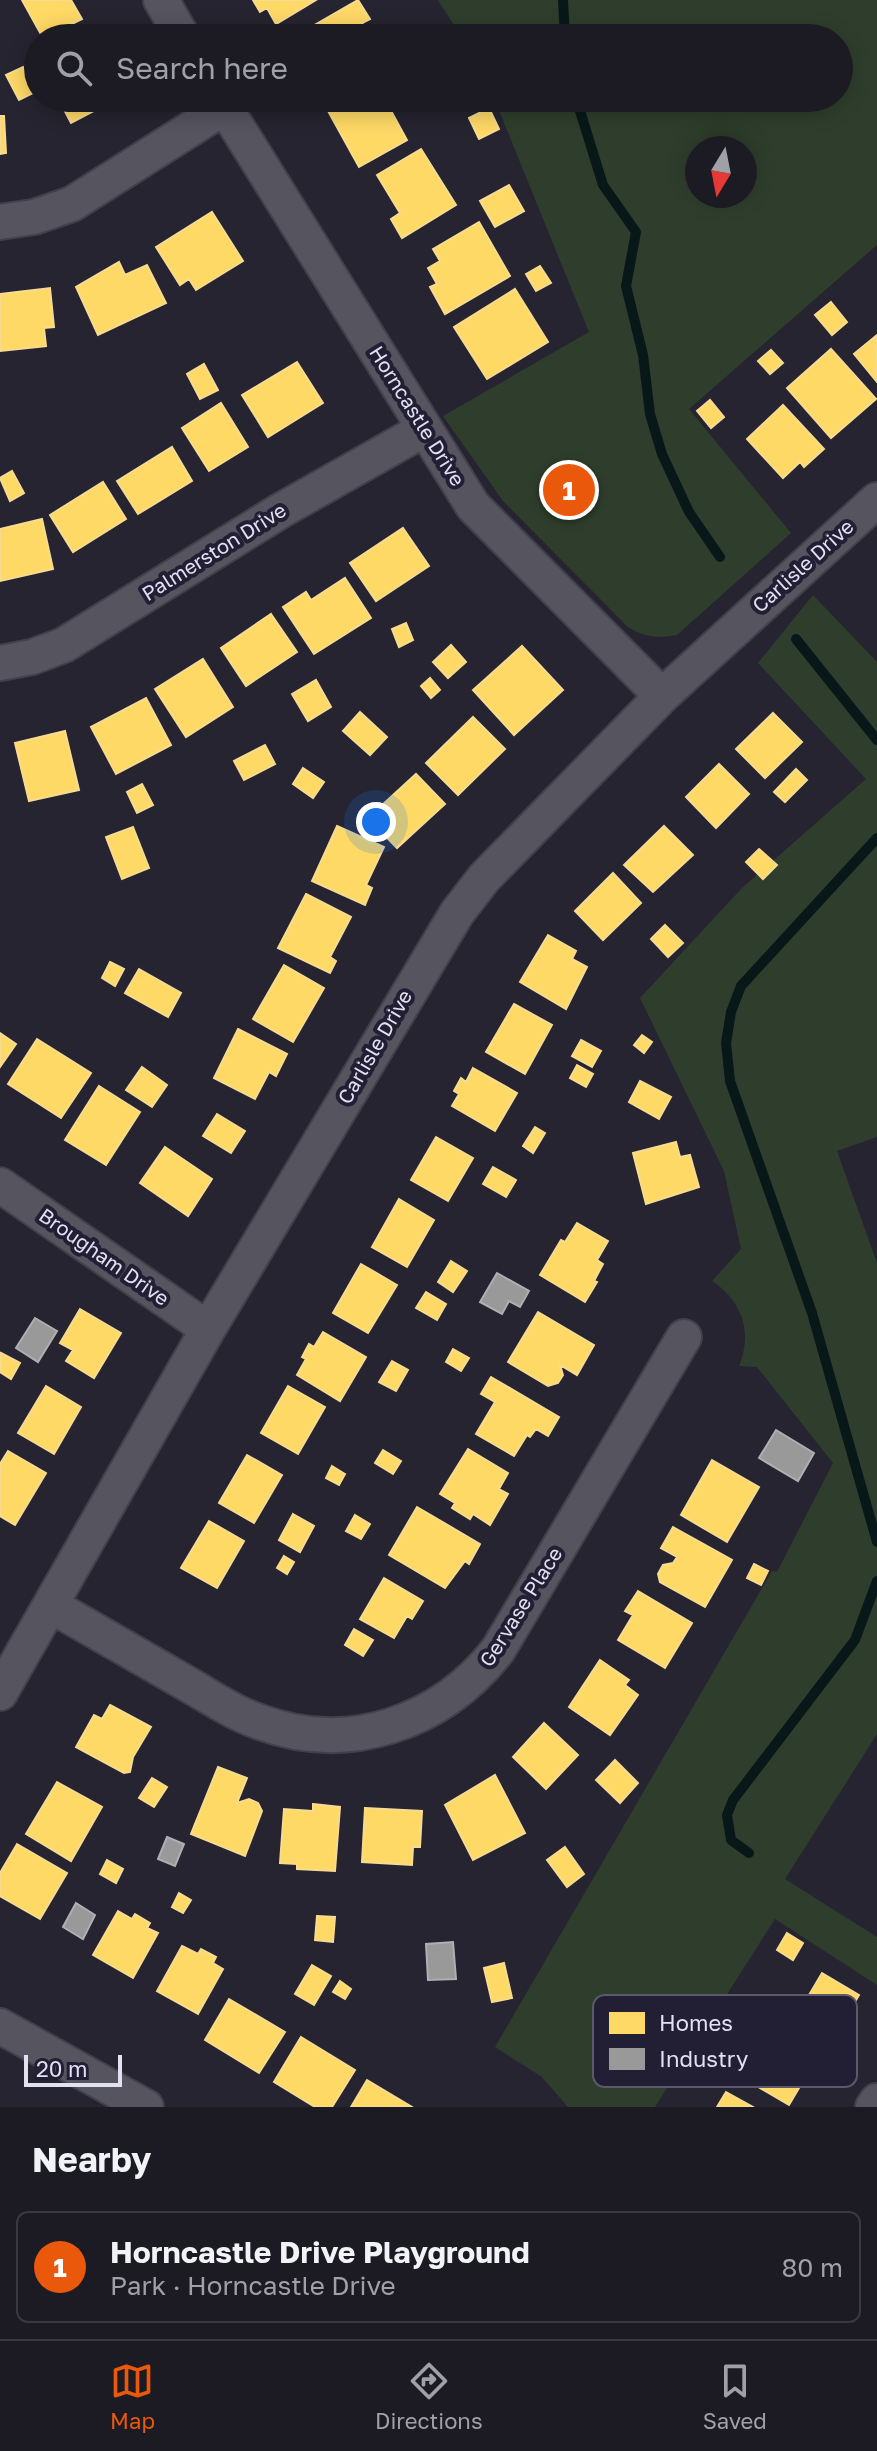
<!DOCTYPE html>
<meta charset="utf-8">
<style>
:root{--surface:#1c1b24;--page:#25242c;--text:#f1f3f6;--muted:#a0a1a6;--line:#3a3941;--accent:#ea580c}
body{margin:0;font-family:"Golos Text",sans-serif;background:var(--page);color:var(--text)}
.compass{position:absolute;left:685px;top:136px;width:72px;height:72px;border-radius:50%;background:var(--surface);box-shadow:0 4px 20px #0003;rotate:190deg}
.scale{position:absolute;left:24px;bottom:20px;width:98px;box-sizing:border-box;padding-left:8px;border:4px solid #e2e1f1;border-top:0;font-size:22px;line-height:28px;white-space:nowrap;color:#e2e1f1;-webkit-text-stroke:6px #221f35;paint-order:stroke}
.you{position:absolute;left:376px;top:822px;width:28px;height:28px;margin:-20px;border:6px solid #fff;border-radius:50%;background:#1a73e8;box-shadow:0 0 0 12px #1a73e833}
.badge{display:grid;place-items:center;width:52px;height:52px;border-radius:50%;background:var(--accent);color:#fff;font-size:26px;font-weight:700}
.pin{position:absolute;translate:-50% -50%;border:4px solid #fff;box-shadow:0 2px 8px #0006}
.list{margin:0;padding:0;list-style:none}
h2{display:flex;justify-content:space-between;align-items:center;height:104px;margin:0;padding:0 32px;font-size:34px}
h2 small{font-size:26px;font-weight:400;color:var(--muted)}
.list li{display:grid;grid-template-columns:52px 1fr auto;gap:24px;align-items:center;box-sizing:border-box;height:112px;margin:0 16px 16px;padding:0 16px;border:2px solid var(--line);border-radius:12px}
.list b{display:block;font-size:30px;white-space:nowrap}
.list p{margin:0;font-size:26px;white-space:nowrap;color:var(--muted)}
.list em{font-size:26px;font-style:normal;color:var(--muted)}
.icon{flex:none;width:44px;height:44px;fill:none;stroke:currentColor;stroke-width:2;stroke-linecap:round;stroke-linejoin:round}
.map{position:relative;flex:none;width:877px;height:2107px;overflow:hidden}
.search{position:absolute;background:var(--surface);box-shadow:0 4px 20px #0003;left:24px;right:24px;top:24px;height:88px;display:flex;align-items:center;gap:20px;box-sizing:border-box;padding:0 28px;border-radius:44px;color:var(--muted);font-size:30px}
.sheet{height:232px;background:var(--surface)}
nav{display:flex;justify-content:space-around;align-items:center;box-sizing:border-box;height:112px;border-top:2px solid var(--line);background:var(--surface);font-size:22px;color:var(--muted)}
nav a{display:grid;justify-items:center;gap:4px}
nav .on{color:var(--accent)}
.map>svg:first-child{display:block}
.green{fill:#2f3e2c;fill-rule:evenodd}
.homes{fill:#ffd966;stroke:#f6db90;stroke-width:2}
.industry{fill:#999;stroke:#afafb3;stroke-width:2}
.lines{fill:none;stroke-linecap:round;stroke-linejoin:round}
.stream{stroke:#081819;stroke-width:10}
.street-casing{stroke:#42404b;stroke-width:38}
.street{stroke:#56545f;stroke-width:34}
.labels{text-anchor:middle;stroke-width:8;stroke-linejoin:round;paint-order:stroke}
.street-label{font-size:20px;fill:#e2e1f1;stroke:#221f35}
.key{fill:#221f35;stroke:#5c596d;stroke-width:2}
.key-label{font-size:22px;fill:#e2e1f1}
</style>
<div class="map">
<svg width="877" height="2107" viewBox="0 0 877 2107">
<rect width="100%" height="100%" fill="#262430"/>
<path class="green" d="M438 0H877V245L689 409 791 533 677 635C657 639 645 637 628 627L503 501 443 416 589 332 494 98H839V38H462ZM697 148H745V196H697Z
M813 595 877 662V1137L837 1151 877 1263V1734L785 1879 877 1937V1985L775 1919 655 2107H568L542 2077 495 2047 772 1571 777 1572 833 1463 757 1367 739 1366C753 1332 742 1301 712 1281L741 1249 724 1171 640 998 742 888 866 779 758 663Z"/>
<path class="homes" d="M22 0H71L82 19 43 38Z
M253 0H316L276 24 267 8 260 12Z
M358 0 370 19 362 23 371 38H292Z
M23 67 35 92 19 100 6 75Z
M58 98H117V99L71 123Z
M351 98H384L407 140 359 167 328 111Z
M489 108 499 129 479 139 469 118Z
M0 116H4L6 153 0 154Z
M421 149 456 205 402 238 391 219 400 213 377 175Z
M509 185 524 211 495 227 480 201Z
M212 212 243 261 196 290 189 279 180 285 156 247Z
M479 222 510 276 445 314 430 287 437 284 428 268 440 261 433 249Z
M119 262 125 275 147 265 166 303 98 335 76 287Z
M540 266 551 283 536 291 526 274Z
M50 288 54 327 44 328 46 346 0 351V294Z
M515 289 548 342 487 379 454 327Z
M831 302 847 322 832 335 815 315Z
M877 335V382L854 354Z
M831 349 876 399 831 438 787 388Z
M771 350 783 363 770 374 758 361Z
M297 362 323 403 268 437 242 395Z
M204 364 218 390 200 399 187 374Z
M710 400 724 417 711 428 697 411Z
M221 403 248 447 209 471 182 428Z
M783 405 824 449 804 467 800 462 783 478 747 439Z
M172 447 192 481 138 514 117 481Z
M12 471 24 493 10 501 0 478Z
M103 482 126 519 73 552 50 515Z
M42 519 53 569 0 581V529Z
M403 528 429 566 376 601 350 563Z
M345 578 371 618 314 654 283 607 306 592 311 600Z
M271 614 297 652 246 686 221 648Z
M406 623 413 640 399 647 392 629Z
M451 645 466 662 448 678 433 662Z
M522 646 563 690 514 735 473 690Z
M203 659 233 707 186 737 155 689Z
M430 678 440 690 431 698 421 686Z
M316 680 331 707 308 721 292 694Z
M146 698 171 745 116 774 91 727Z
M360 712 387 737 370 755 343 731Z
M773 713 802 742 765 778 736 749Z
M473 717 505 749 458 795 426 763Z
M65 731 79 790 29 801 15 743Z
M265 745 275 764 244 780 234 761Z
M719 764 749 794 716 828 686 797Z
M303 768 324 782 313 798 293 784Z
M796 769 807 780 785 802 774 792Z
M416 774 445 804 397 848 368 818Z
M142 784 153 805 137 813 127 792Z
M337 826 384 847 366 885 372 888 365 905 312 881Z
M664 826 693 855 653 892 624 865Z
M133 827 149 868 122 879 106 837Z
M759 849 777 865 763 879 746 862Z
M613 873 641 903 603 940 575 911Z
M306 894 351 917 330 957 336 961 330 973 278 948Z
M665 925 683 943 668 957 651 939Z
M548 935 576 951 572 959 587 967 566 1009 520 982Z
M110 962 124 969 115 986 102 978Z
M284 965 324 988 293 1042 253 1019Z
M139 969 181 993 168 1017 125 993Z
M514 1004 552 1025 525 1074 486 1052Z
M238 1029 287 1054 276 1076 269 1072 255 1099 214 1078Z
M0 1033 16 1044 0 1067Z
M642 1035 652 1042 644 1053 634 1045Z
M37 1039 91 1073 61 1118 8 1084Z
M581 1040 601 1051 592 1067 572 1056Z
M577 1065 593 1074 586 1087 570 1078Z
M142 1067 167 1085 152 1107 126 1090Z
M473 1068 517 1093 495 1131 452 1106 459 1094 454 1091 461 1078 466 1082Z
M640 1081 671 1097 659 1119 629 1102Z
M99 1086 140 1112 106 1165 65 1140Z
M217 1114 245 1131 231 1153 203 1136Z
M535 1127 545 1133 533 1153 523 1146Z
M436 1137 473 1158 448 1201 411 1180Z
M676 1142 680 1157 690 1155 699 1187 646 1204 633 1153Z
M165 1147 212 1179 188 1216 140 1183Z
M493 1167 516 1180 506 1197 483 1184Z
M399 1199 434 1220 407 1267 372 1247Z
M577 1223 608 1241 597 1260 603 1264 594 1281 597 1282 585 1302 540 1275 561 1240 565 1242Z
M451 1261 467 1271 453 1292 438 1282Z
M361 1264 397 1285 368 1333 333 1313Z
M426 1292 446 1304 437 1320 416 1308Z
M80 1309 121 1333 94 1378 66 1361 73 1350 60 1343Z
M538 1312 594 1345 577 1375 560 1365 563 1375 558 1383 548 1386 508 1362Z
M323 1332 366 1357 340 1401 297 1375 306 1359 302 1357 309 1344 314 1347Z
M453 1349 469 1358 461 1371 446 1362Z
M1 1353 20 1363 11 1379 0 1372Z
M392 1361 408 1370 396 1391 379 1382Z
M491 1377 559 1417 548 1436 536 1429 530 1437 527 1435 514 1456 476 1434 495 1402 481 1394Z
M46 1386 81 1407 54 1454 18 1433Z
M288 1386 325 1407 298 1454 261 1433Z
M468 1449 508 1473 499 1489 508 1494 490 1525 473 1514 470 1519 452 1508 455 1503 440 1494Z
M383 1450 401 1461 393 1474 375 1463Z
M8 1451 46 1473 15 1525 0 1516V1464Z
M247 1455 282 1475 254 1523 219 1503Z
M712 1460 759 1487 727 1542 681 1515Z
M332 1466 345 1474 339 1485 326 1478Z
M417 1507 480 1544 469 1564 465 1561 445 1588 389 1555Z
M293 1514 314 1526 300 1552 279 1540Z
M355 1515 370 1524 361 1539 346 1531Z
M209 1521 244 1541 217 1588 181 1568Z
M673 1527 732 1560 705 1607 660 1582 658 1574 663 1565 673 1563 677 1557 661 1548Z
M284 1556 294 1562 287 1574 277 1568Z
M754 1564 768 1571 761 1585 747 1578Z
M384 1578 423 1601 412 1619 407 1616 394 1638 360 1619Z
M638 1591 692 1623 665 1668 618 1640 633 1615 625 1611Z
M354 1629 373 1640 363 1656 345 1645Z
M600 1660 629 1680 625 1685 638 1695 610 1735 569 1707Z
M110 1705 151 1727 133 1757 130 1772 124 1773 76 1747 94 1715 102 1719Z
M544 1723 578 1755 546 1789 513 1757Z
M615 1760 638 1783 620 1803 596 1780Z
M218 1767 247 1778 237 1803 249 1799 258 1803 262 1811 245 1856 191 1834Z
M495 1775 525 1833 473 1860 445 1805Z
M152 1778 167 1787 154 1807 139 1798Z
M57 1782 102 1807 71 1861 26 1834Z
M313 1804 340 1807 335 1871 297 1869V1864L280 1863 284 1809 313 1811Z
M365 1808 422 1811 420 1847H413L412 1865 362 1862Z
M17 1844 67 1873 40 1919 0 1896V1873Z
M565 1847 584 1874 567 1887 547 1860Z
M107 1860 123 1869 116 1883 100 1874Z
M179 1893 191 1900 183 1913 172 1907Z
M118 1911 132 1919 135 1914 150 1923 147 1928 158 1933 133 1978 93 1955Z
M317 1916 335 1917 333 1942 315 1940Z
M787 1933 803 1943 793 1960 777 1950Z
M182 1946 198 1954 201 1949 216 1957 213 1963 223 1969 198 2014 157 1991Z
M504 1963 512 1998 492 2002 484 1968Z
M312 1965 331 1976 314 2005 295 1994Z
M822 1973 859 1995 828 2046 792 2024Z
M340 1981 351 1989 345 1999 333 1992Z
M229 1999 285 2032 259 2073 205 2040Z
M775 2035 816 2059 789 2105 748 2081Z
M301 2037 355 2070 332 2107H315L274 2082Z
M367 2080 412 2107H351Z
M726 2092 753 2107H717Z"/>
<path class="industry" d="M497 1273 529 1291 520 1307 509 1301 502 1314 480 1302Z
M35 1318 57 1331 38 1362 16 1348Z
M776 1430 814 1453 798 1481 759 1458Z
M167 1837 184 1844 175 1866 158 1859Z
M76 1903 95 1915 83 1939 63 1927Z
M453 1942 456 1979 428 1980 426 1944Z"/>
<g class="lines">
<path class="stream" d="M563 0 565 38
M576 98 603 185 636 232 626 286 643 355 650 414 662 454 689 512 720 557
M796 639 877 740
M877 838 741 986 731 1012 726 1043 730 1081 812 1313 877 1542
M749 1853 731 1840 727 1815 733 1800 855 1640 877 1581"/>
<g class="street-casing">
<path id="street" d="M161 0 183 38
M219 98 473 506 662 696
M0 222 34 217 72 204 225 107
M0 663 32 657 64 645 280 511 423 430
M0 1185 208 1329
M52 1606C96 1631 140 1657 184 1682 209 1696 233 1713 260 1722 349 1755 441 1723 498 1650L684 1337
M0 1693 208 1329 457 913 484 878 662 696 877 500
M0 2026 146 2107
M873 2107 877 2101"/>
</g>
<use href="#street" class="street"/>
</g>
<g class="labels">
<g class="street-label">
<text transform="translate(417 416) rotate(58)" y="7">Horncastle Drive</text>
<text transform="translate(214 552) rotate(-32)" y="7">Palmerston Drive</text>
<text transform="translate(803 566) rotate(-42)" y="7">Carlisle Drive</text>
<text transform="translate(375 1047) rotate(-60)" y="7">Carlisle Drive</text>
<text transform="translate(104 1257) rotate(35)" y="7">Brougham Drive</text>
<text transform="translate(521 1607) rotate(-58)" y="7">Gervase Place</text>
</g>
</g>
<rect x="593" y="1995" width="264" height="92" rx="12" class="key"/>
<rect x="609" y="2012" width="36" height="22" fill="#ffd966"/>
<rect x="609" y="2048" width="36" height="22" fill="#999"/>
<g class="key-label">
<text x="659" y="2031">Homes</text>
<text x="659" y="2067">Industry</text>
</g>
</svg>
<svg class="compass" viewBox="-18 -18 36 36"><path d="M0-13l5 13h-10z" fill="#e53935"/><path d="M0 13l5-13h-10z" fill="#a0a1a6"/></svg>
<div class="scale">20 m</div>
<div class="you"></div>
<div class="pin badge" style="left:569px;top:490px">1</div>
<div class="search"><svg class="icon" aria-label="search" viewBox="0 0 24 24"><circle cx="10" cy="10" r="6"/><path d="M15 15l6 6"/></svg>Search here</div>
</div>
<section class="sheet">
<h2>Nearby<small></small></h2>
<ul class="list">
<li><span class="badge">1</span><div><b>Horncastle Drive Playground</b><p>Park · Horncastle Drive</p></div><em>80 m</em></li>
</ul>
</section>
<nav>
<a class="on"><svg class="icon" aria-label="map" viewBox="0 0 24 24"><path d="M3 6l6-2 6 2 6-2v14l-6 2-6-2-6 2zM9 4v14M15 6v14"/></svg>Map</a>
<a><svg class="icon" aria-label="directions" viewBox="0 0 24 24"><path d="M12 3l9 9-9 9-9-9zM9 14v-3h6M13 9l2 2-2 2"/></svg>Directions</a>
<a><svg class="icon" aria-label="saved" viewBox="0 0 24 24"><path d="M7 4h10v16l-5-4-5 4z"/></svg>Saved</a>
</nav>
